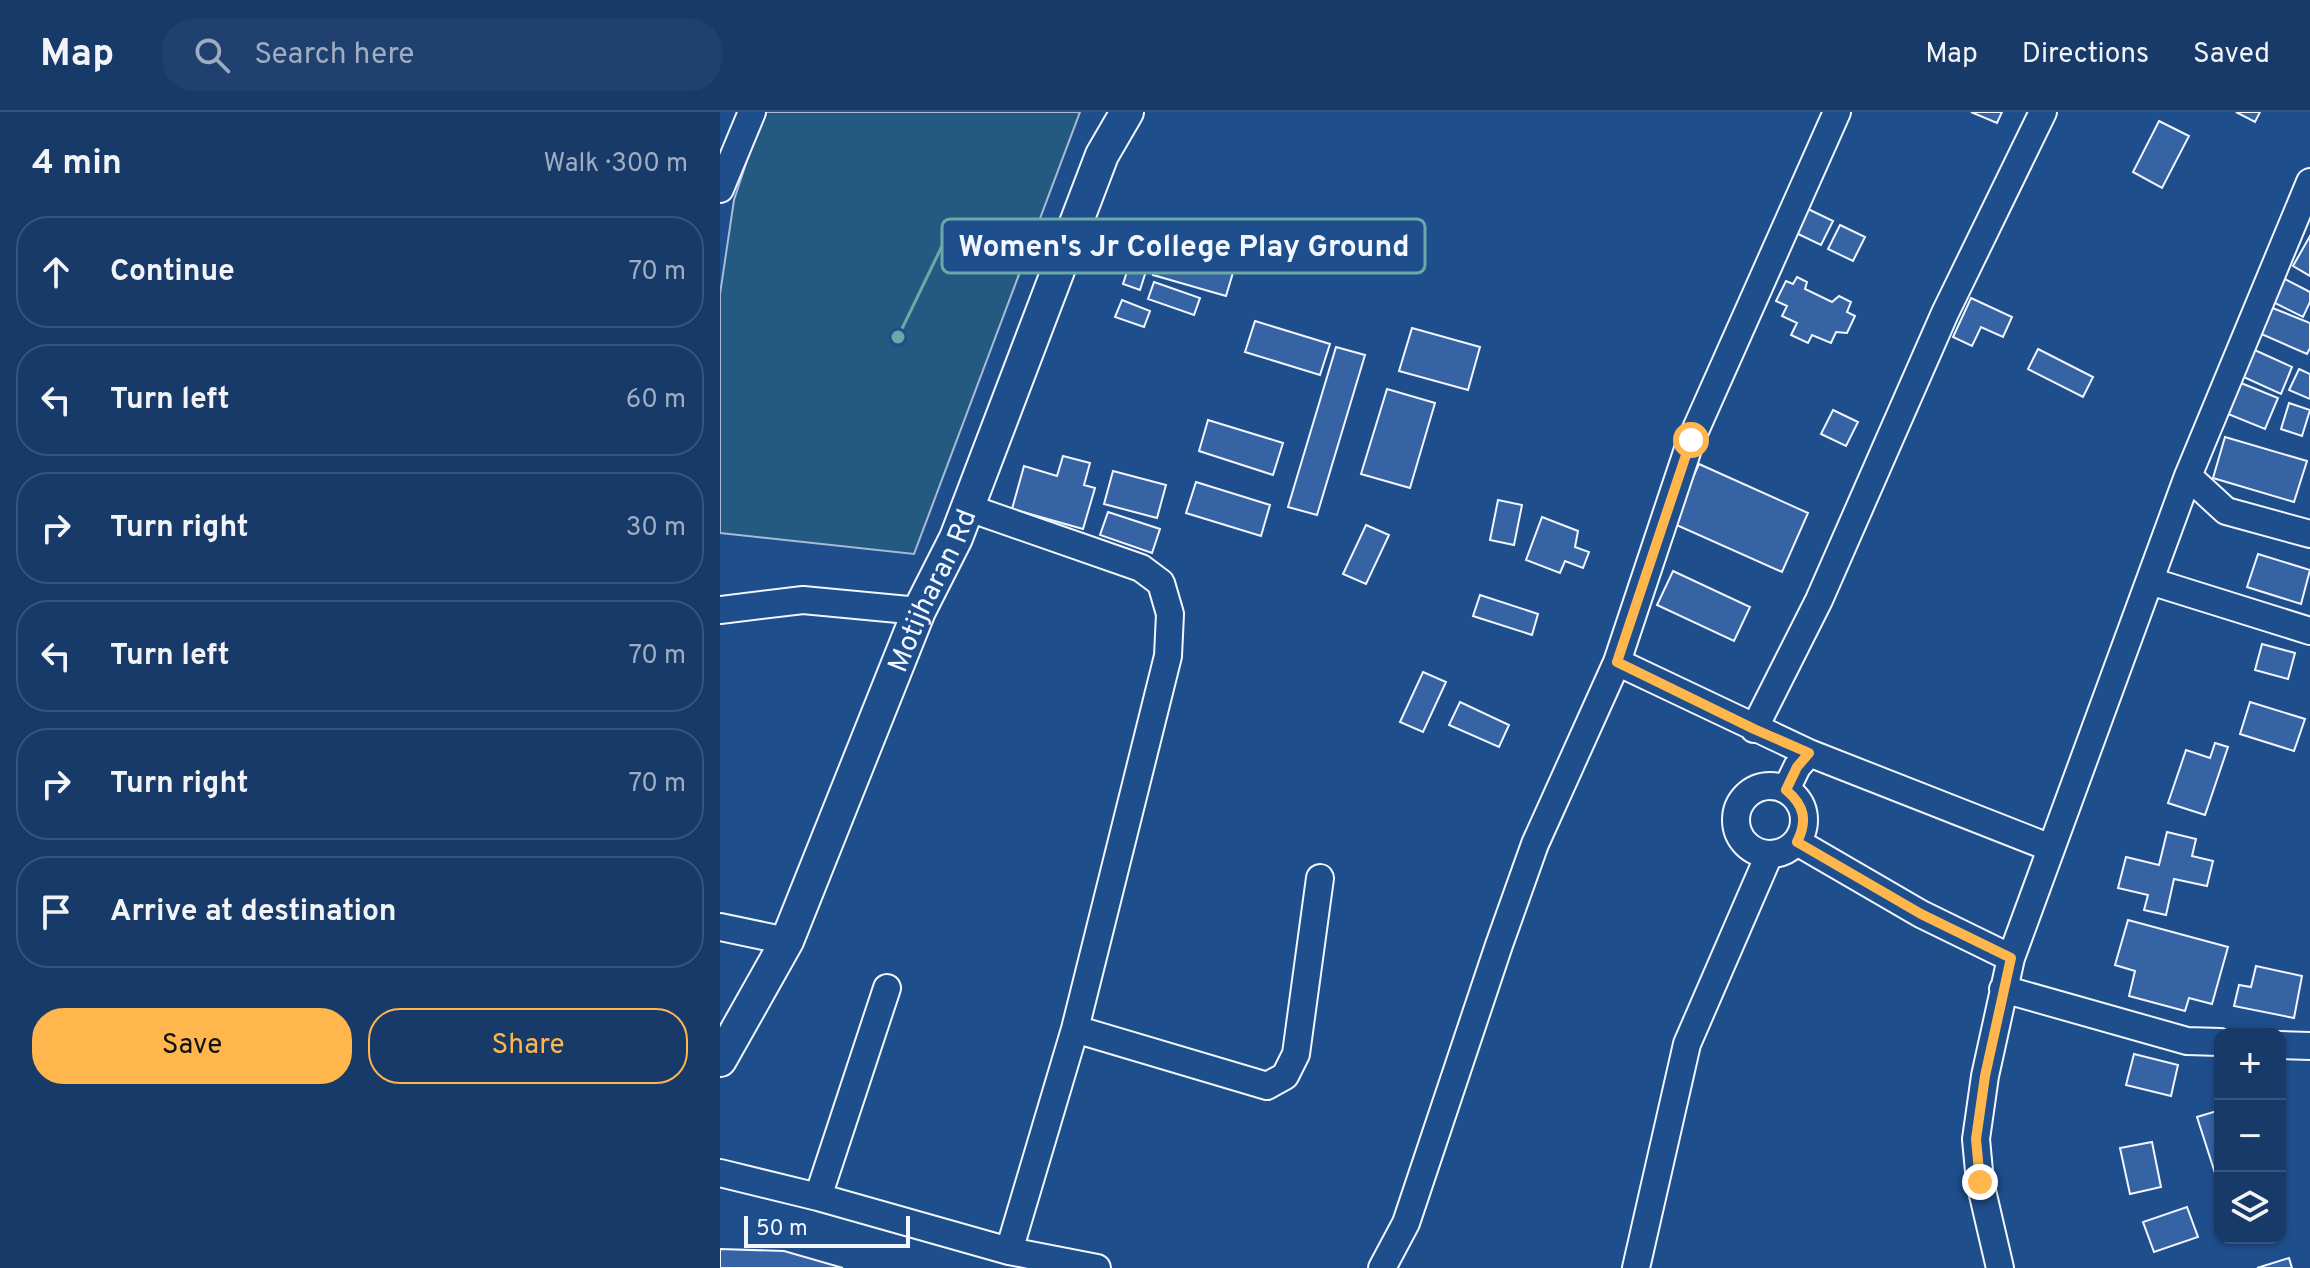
<!DOCTYPE html>
<meta charset="utf-8">
<style>
:root{--surface:#173a69;--page:#20416f;--text:#f1f3f6;--muted:#9eadc0;--line:#36547d;--accent:#ffb74d}
body{margin:0;font-family:Overpass,sans-serif;background:var(--page);color:var(--text)}
.controls{position:absolute;right:24px;bottom:24px;display:grid;overflow:hidden;border-radius:16px;box-shadow:0 2px 6px #0004}
.controls button{width:72px;height:72px;display:grid;place-items:center;padding:0;border:0;border-bottom:2px solid var(--line);background:var(--surface);color:var(--text);font:40px sans-serif}
.scale{position:absolute;left:24px;bottom:20px;width:166px;box-sizing:border-box;padding-left:8px;border:4px solid #f2f6ff;border-top:0;font-size:22px;line-height:28px;white-space:nowrap;color:#f2f6ff;-webkit-text-stroke:6px #1f4e8c;paint-order:stroke}
.stop{position:absolute;width:24px;height:24px;margin:-18px;border:6px solid #ffb74d;border-radius:50%;background:#fff}
.stop.end{background:#ffb74d;border-color:#fff;box-shadow:0 2px 8px #0008}
.list{margin:0;padding:0;list-style:none}
h2{display:flex;justify-content:space-between;align-items:center;height:104px;margin:0;padding:0 32px;font-size:34px}
h2 small{font-size:26px;font-weight:400;color:var(--muted)}
.list li{display:grid;grid-template-columns:52px 1fr auto;gap:24px;align-items:center;box-sizing:border-box;height:112px;margin:0 16px 16px;padding:0 16px;border:2px solid var(--line);border-radius:32px}
.list b{display:block;font-size:30px;white-space:nowrap}
.list em{font-size:26px;font-style:normal;color:var(--muted)}
.actions{display:flex;gap:16px;padding:24px 32px}
.actions a{flex:1;padding:18px 0;border:2px solid var(--accent);border-radius:32px;text-align:center;font-size:28px;color:var(--accent)}
.actions .main{background:var(--accent);color:#111}
.icon{flex:none;width:44px;height:44px;fill:none;stroke:currentColor;stroke-width:2;stroke-linecap:round;stroke-linejoin:round}
.map{position:relative;flex:none;width:1590px;height:1156px;overflow:hidden}
header{display:flex;align-items:center;gap:48px;box-sizing:border-box;height:112px;padding:0 40px;background:var(--surface);border-bottom:2px solid var(--line)}
header strong{font-size:38px}
nav{display:flex;gap:44px;margin-inline-start:auto;font-size:28px}
.search{width:560px;height:72px;background:var(--page);display:flex;align-items:center;gap:20px;box-sizing:border-box;padding:0 28px;border-radius:32px;color:var(--muted);font-size:30px}
main{display:flex}
aside{flex:1;background:var(--surface)}
.map>svg:first-child{display:block}
.green{fill:#245a82;stroke:#a8bbd7;stroke-width:2}
.building{fill:#3563a3;stroke:#f2f6ff;stroke-width:2}
.lines{fill:none;stroke-linecap:round;stroke-linejoin:round}
.minor-casing{stroke:#f2f6ff;stroke-width:30}
.major-casing{stroke:#f2f6ff;stroke-width:36}
.minor{stroke:#1f4e8c;stroke-width:26}
.major{stroke:#1f4e8c;stroke-width:32}
.route{stroke:#ffb74d;stroke-width:10}
.labels{text-anchor:middle;stroke-width:6;stroke-linejoin:round;paint-order:stroke}
.street-label{font-size:28px;fill:#f2f6ff;stroke:#1f4e8c}
.leader{fill:none;stroke:#6aa9a8;stroke-width:3}
.callout-dot{fill:#6aa9a8;stroke:#1f4e8c;stroke-width:3}
.callout{fill:#1f4e8c;stroke:#6aa9a8;stroke-width:3}
.callout-label{font-size:30px;text-anchor:middle;font-weight:bold;fill:#f2f6ff}
</style>
<header>
<strong>Map</strong>
<div class="search"><svg class="icon" aria-label="search" viewBox="0 0 24 24"><circle cx="10" cy="10" r="6"/><path d="M15 15l6 6"/></svg>Search here</div>
<nav><a>Map</a><a>Directions</a><a>Saved</a></nav>
</header>
<main>
<aside>
<h2>4 min<small>Walk · 300 m</small></h2>
<ul class="list">
<li><svg class="icon" aria-label="ahead" viewBox="0 0 24 24"><path d="M12 20V5M6 11l6-6 6 6"/></svg><div><b>Continue</b></div><em>70 m</em></li>
<li><svg class="icon" aria-label="left" viewBox="0 0 24 24"><path d="M17 20v-9H6M10 6l-5 5 5 5"/></svg><div><b>Turn left</b></div><em>60 m</em></li>
<li><svg class="icon" aria-label="right" viewBox="0 0 24 24"><path d="M7 20v-9h11M14 6l5 5-5 5"/></svg><div><b>Turn right</b></div><em>30 m</em></li>
<li><svg class="icon" aria-label="left" viewBox="0 0 24 24"><path d="M17 20v-9H6M10 6l-5 5 5 5"/></svg><div><b>Turn left</b></div><em>70 m</em></li>
<li><svg class="icon" aria-label="right" viewBox="0 0 24 24"><path d="M7 20v-9h11M14 6l5 5-5 5"/></svg><div><b>Turn right</b></div><em>70 m</em></li>
<li><svg class="icon" aria-label="arrive" viewBox="0 0 24 24"><path d="M6 21V4h12l-3 4 3 4H6"/></svg><div><b>Arrive at destination</b></div></li>
</ul>
<div class="actions"><a class="main">Save</a><a>Share</a></div>
</aside>
<div class="map">
<svg width="1590" height="1156" viewBox="0 0 1590 1156">
<rect width="100%" height="100%" fill="#1f4e8c"/>
<path class="green" d="M43 0H360L194 442 0 421V182L14 88Z"/>
<path class="building" d="M1251 0H1282L1277 11Z
M1516 0H1540L1535 10Z
M1439 9 1469 24 1442 76 1413 60Z
M1088 97 1113 109 1101 133 1076 121Z
M1120 113 1145 125 1133 149 1108 137Z
M1590 124V164L1573 154Z
M418 126 435 131 420 178 403 172Z
M442 133 515 154 506 184 433 163Z
M1077 165 1087 170 1085 177 1112 190 1119 184 1131 190 1127 200 1135 204 1127 221 1116 220 1111 231 1092 223 1088 231 1071 223 1077 211 1062 204 1067 194 1056 189 1066 169 1073 172Z
M1565 167 1590 180V190L1583 205 1553 190Z
M434 170 480 186 474 203 428 187Z
M1251 186 1292 205 1283 225 1261 215 1252 234 1233 225Z
M402 188 430 199 424 215 395 205Z
M1550 195 1590 211V236L1587 242 1539 221Z
M535 209 610 232 600 263 525 240Z
M692 216 760 235 748 278 679 259Z
M616 235 645 243 597 403 568 395Z
M1528 235 1572 255 1561 282 1517 262Z
M1318 237 1373 265 1363 285 1308 257Z
M1579 257 1590 262V287L1569 278Z
M1521 271 1558 286 1545 317 1508 302Z
M667 277 715 291 690 376 641 362Z
M1569 291 1590 298 1582 324 1561 317Z
M1113 298 1138 310 1126 334 1101 322Z
M488 308 563 331 553 363 479 339Z
M1505 325 1587 349 1574 390 1493 366Z
M343 344 370 351 364 373 375 376 363 417 292 397 304 354 337 364Z
M979 352 1088 401 1062 460 952 411Z
M393 359 446 373 437 406 384 392Z
M476 370 550 393 541 424 466 401Z
M778 388 802 393 794 433 770 428Z
M388 400 440 417 432 441 380 423Z
M822 405 858 419 855 435 869 440 863 456 845 449 840 461 806 448Z
M646 413 669 423 646 472 623 462Z
M1538 442 1590 458 1581 492 1527 475Z
M953 459 1030 495 1014 529 937 493Z
M760 483 818 502 812 523 753 504Z
M1542 532 1575 541 1568 567 1535 558Z
M703 560 726 570 703 620 680 610Z
M740 590 789 613 779 635 729 613Z
M1530 590 1585 607 1574 639 1520 622Z
M1495 631 1508 635 1485 703 1448 691 1466 638 1490 646Z
M1447 720 1476 727 1472 744 1493 749 1487 774 1454 767 1446 803 1424 798 1428 783 1398 776 1406 745 1439 753Z
M1408 808 1508 835 1492 892 1469 886 1465 899 1409 884 1415 859 1395 853Z
M1536 854 1582 864 1574 906 1514 894 1519 873 1531 875Z
M1414 942 1458 953 1451 984 1406 973Z
M1500 998V1060L1495 1061 1477 1005Z
M1432 1030 1441 1075 1410 1082 1400 1036Z
M1467 1095 1478 1125 1434 1140 1423 1110Z
M0 1137 64 1139 123 1156H0Z
M1569 1146 1572 1156H1537Z"/>
<g class="lines">
<g class="minor-casing">
<path id="minor" d="M0 77 32 0
M1468 364 1506 399 1590 422
M246 395 421 456 441 471 450 502 448 544 355 917 289 1139
M1430 469 1590 519
M0 498 83 488 199 499
M897 550 1089 641
M1034 617 1099 488 1225 201 1323 0
M1016 708a34 34 0 1 1 68 0a34 34 0 1 1-68 0Z
M1066 678 1077 655 1089 641 1331 736
M1077 730 1201 802 1291 846
M0 815 67 829
M1283 877 1467 929 1500 930
M355 917 547 974 565 964 576 942 600 766
M1560 933 1590 934
M0 1061 98 1085 289 1139 377 1156
M98 1085 167 876
M662 1156 686 1111 779 833 815 732 897 550 971 328 1117 0
M916 1156 967 932 1049 743
M1280 1156 1260 1070 1256 1027 1265 964 1291 846 1468 364 1590 70"/>
</g>
<g class="major-casing">
<g id="major">
<path id="s1" d="M0 948 67 829 199 499 236 426 382 43 407 0"/>
</g>
</g>
<use href="#minor" class="minor"/>
<use href="#major" class="major"/>
</g>
<g class="lines">
<path class="route" d="M971 328 897 550 1034 617 1089 641 1077 655 1066 678C1084 693 1088 708 1077 730L1201 802 1291 846 1265 964 1256 1027 1260 1070"/>
</g>
<g class="labels">
<g class="street-label">
<text dy="10" stroke="none"><textPath href="#s1" startOffset="516">Motijharan Rd</textPath></text>
</g>
</g>
<path class="leader" d="M178 225L222 134"/>
<circle class="callout-dot" cx="178" cy="225" r="8"/>
<rect class="callout" x="222" y="107" width="483" height="54" rx="8"/>
<g class="callout-label">
<text x="464" y="144">Women's Jr College Play Ground</text>
</g>
</svg>
<div class="controls">
<button>+</button>
<button>−</button>
<button><svg class="icon" aria-label="layers" viewBox="0 0 24 24"><path d="M12 4l9 5-9 5-9-5zM3 14l9 5 9-5"/></svg></button>
</div>
<div class="scale">50 m</div>
<div class="stop" style="left:971px;top:328px"></div>
<div class="stop end" style="left:1260px;top:1070px"></div>
</div>
</main>
